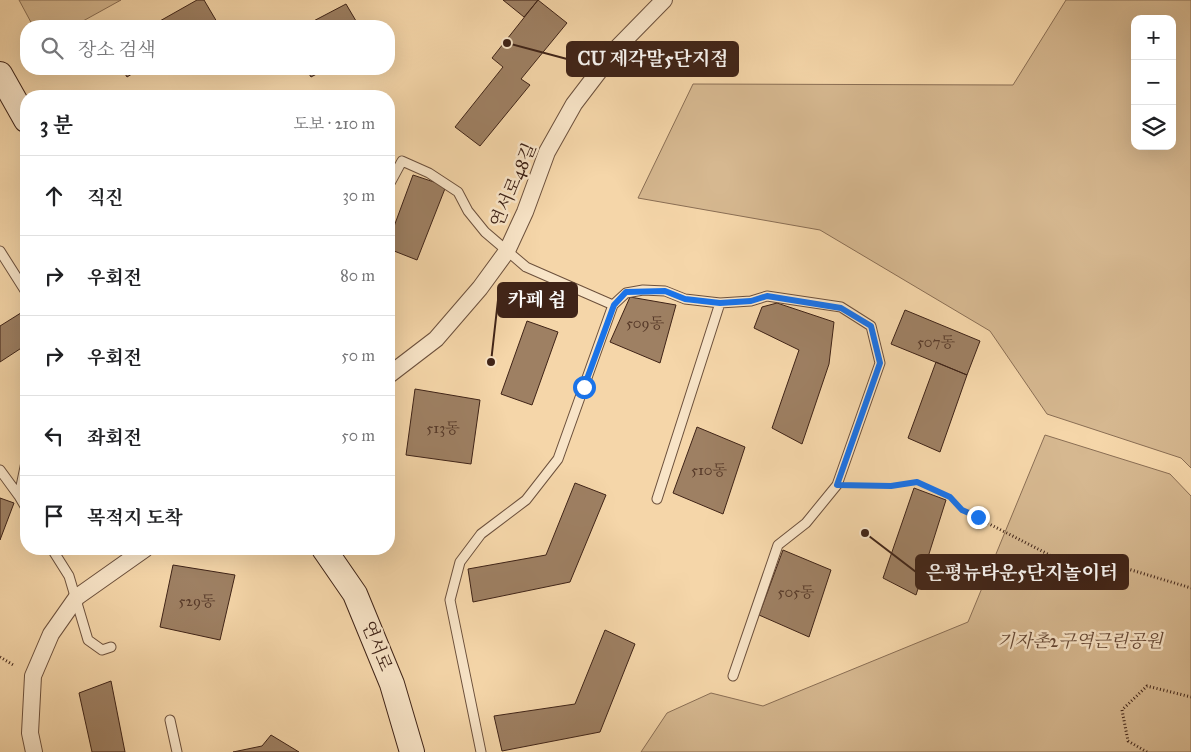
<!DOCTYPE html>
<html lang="ko">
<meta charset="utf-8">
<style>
:root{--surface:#fff;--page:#f2f2f2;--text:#202124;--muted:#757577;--line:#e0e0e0}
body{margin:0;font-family:"IM FELL Great Primer","Noto Serif KR",serif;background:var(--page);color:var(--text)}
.controls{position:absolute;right:15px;top:15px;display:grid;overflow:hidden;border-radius:10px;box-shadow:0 5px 20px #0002}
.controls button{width:45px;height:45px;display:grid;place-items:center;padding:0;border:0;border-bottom:1px solid var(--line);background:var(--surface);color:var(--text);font:25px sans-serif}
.stop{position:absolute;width:15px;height:15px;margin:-11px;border:4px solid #1a73e8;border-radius:50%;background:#fff}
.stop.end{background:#1a73e8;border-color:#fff;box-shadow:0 1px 5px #0008}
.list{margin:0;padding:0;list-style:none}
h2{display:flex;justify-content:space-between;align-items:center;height:65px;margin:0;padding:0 20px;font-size:21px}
h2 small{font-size:16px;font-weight:400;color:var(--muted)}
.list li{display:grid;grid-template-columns:32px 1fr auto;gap:15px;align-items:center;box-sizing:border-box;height:80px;padding:0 20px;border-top:1px solid var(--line)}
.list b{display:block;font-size:19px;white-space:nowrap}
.list em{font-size:16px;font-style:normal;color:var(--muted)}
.icon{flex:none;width:28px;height:28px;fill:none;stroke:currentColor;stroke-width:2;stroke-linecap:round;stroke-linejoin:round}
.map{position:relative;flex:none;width:1191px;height:752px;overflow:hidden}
.search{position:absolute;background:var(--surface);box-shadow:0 5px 20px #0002;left:20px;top:20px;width:375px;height:55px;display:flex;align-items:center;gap:12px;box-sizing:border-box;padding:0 18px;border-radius:20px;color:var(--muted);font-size:19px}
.panel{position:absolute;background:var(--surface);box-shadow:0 5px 20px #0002;left:20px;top:90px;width:375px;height:465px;border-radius:20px}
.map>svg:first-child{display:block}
.green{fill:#d6b890;stroke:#8a6e54;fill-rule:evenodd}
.building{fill:#9e8063;stroke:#3f2317}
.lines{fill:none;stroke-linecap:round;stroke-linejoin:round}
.lane-casing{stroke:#6c503c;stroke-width:11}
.street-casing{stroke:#6c503c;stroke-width:18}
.secondary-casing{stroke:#3f2317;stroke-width:26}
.path{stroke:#3f2317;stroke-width:3;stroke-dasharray:1 2.5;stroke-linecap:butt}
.lane{stroke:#f8e4c7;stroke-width:9}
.street{stroke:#f8e4c7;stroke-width:16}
.secondary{stroke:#f8e4c7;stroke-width:24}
.route{stroke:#1a73e8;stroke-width:6}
.labels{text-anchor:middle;stroke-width:5;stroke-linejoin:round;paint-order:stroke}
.number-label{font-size:15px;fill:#573a2a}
.street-label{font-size:18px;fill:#3f2317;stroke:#f8e4c7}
.park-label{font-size:18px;font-style:italic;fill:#654835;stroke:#f8e4c7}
.leader{fill:none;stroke:#3f2317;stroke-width:2}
.callout-dot{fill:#3f2317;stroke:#f8e4c7;stroke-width:2}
.callout{fill:#3f2317;stroke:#3f2317;stroke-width:2}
.callout-label{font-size:19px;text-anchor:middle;font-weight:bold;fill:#fff}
</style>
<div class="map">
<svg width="1191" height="752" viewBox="0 0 1191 752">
<rect width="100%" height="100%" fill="#f5d6a9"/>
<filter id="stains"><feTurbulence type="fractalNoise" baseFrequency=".004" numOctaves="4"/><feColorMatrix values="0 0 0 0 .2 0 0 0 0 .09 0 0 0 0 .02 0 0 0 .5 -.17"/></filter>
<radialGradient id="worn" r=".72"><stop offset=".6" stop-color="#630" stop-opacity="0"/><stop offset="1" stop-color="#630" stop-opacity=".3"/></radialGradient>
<path class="green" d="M19 0H121L74 26H33Z
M1066 0H1191V468L1181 458 1047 414 990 331 820 230 638 198 693 84 1013 85ZM1135 19H1172V146H1135Z
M1045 435 1170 474 1191 496V752H641L667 713 711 693 763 706 968 622Z"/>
<path class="building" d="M197 0H204L217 22 209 26H151Z
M503 0H538L524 17Z
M538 0 567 23 521 79 530 85 480 146 455 127 503 67 492 58Z
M346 4 359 26H304Z
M122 69H140L127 77Z
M306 69H326L311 77Z
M413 175 446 186 417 260 389 249V240Z
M630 297 676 305 660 363 610 342Z
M777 303 834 322 829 364 802 444 772 428 799 350 754 328 762 307Z
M905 310 980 341 967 375 891 344Z
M24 311 26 315V345L0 362V326Z
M527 321 558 332 532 405 501 394Z
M936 362 967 375 940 452 908 438Z
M415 389 480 400 471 464 406 455Z
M697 427 745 447 723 514 673 493Z
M575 483 606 495 570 582 473 602 468 569 546 555Z
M914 488 946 500 916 595 883 578Z
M0 498 14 503 0 540Z
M783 550 831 570 809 637 759 615Z
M173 565 235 575 220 640 160 627Z
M605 630 635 644 600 732 502 751 494 716 575 704Z
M111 681 125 752H92L79 693Z
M271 735 299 752H233L262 746Z"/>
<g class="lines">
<g class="lane-casing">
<path id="lane" d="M389 185 402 161 429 173 458 192 468 211 485 232 526 267 613 305 626 293 643 290 665 291 685 299 720 303 751 301 767 296 841 307 871 326 880 363 837 485 806 523 778 545 733 676
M0 251 26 292
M26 462 19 496 26 508
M0 470 19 496
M657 499 720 303
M52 549 69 576 88 640 102 650 111 647
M170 720 177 752
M481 752 450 600 460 562 481 534 526 500 558 459 613 305"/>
</g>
<g class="street-casing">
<path id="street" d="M389 375 436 339 480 288 507 251 525 212 547 152 574 104 616 49 664 0
M34 752 30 733 33 676 51 634 77 597 145 549"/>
</g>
<g class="secondary-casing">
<path id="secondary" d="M0 74 26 120
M324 549 355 594 392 684 412 752"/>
</g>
<path class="path" d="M853 485 891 486 917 482 950 497 962 510 1073 567 1118 566 1191 588
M0 657 15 666
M1147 752 1128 741 1122 710 1147 686 1191 697"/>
<use href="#lane" class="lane"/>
<use href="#street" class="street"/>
<use href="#secondary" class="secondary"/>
</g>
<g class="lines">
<path class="route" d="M584 387 614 305 626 292 665 291 685 299 720 303 751 301 767 296 841 308 871 326 880 363 837 485 891 486 917 482 950 497 962 510 978 517"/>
</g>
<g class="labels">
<g class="number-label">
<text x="645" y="328">509동</text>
<text x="936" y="347">507동</text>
<text x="443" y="433">513동</text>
<text x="709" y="475">510동</text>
<text x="796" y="597">505동</text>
<text x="197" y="606">529동</text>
</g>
<g class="street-label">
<text transform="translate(513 185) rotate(-67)" y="6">연서로48길</text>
<text transform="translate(377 646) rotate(68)" y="6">연서로</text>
</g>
<g class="park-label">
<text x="1080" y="647">기자촌2구역근린공원</text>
</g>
</g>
<path class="leader" d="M507 43L567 59M491 362L498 300M865 533L916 572"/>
<g class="callout-dot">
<circle cx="507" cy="43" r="5"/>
<circle cx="491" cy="362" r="5"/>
<circle cx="865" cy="533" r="5"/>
</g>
<g class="callout">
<rect x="567" y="42" width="171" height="34" rx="5"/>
<rect x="498" y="283" width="79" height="34" rx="5"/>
<rect x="916" y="555" width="212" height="34" rx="5"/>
</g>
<g class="callout-label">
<text x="653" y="65">CU 제각말5단지점</text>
<text x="537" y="306">카페 쉼</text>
<text x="1022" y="579">은평뉴타운5단지놀이터</text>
</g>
<rect width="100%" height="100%" filter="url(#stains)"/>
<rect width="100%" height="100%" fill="url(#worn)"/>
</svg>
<div class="controls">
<button>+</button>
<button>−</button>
<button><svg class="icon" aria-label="layers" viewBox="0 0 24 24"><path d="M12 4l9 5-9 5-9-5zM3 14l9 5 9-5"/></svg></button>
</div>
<div class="stop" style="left:584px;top:387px"></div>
<div class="stop end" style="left:978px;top:517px"></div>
<div class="search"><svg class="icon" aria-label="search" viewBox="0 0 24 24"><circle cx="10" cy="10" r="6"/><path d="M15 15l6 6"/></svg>장소 검색</div>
<section class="panel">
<h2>3 분<small>도보 · 210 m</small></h2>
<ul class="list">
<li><svg class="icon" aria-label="ahead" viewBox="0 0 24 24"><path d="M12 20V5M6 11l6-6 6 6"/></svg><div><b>직진</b></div><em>30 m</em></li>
<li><svg class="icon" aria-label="right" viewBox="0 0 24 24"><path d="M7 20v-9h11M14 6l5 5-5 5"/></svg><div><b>우회전</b></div><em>80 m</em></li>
<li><svg class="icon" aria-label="right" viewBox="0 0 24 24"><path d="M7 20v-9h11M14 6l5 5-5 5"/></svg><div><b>우회전</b></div><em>50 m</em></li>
<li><svg class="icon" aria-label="left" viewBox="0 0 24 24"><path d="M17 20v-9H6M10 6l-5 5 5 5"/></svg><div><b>좌회전</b></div><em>50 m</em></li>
<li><svg class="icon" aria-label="arrive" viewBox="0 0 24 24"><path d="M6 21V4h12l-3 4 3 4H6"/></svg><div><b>목적지 도착</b></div></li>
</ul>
</section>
</div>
